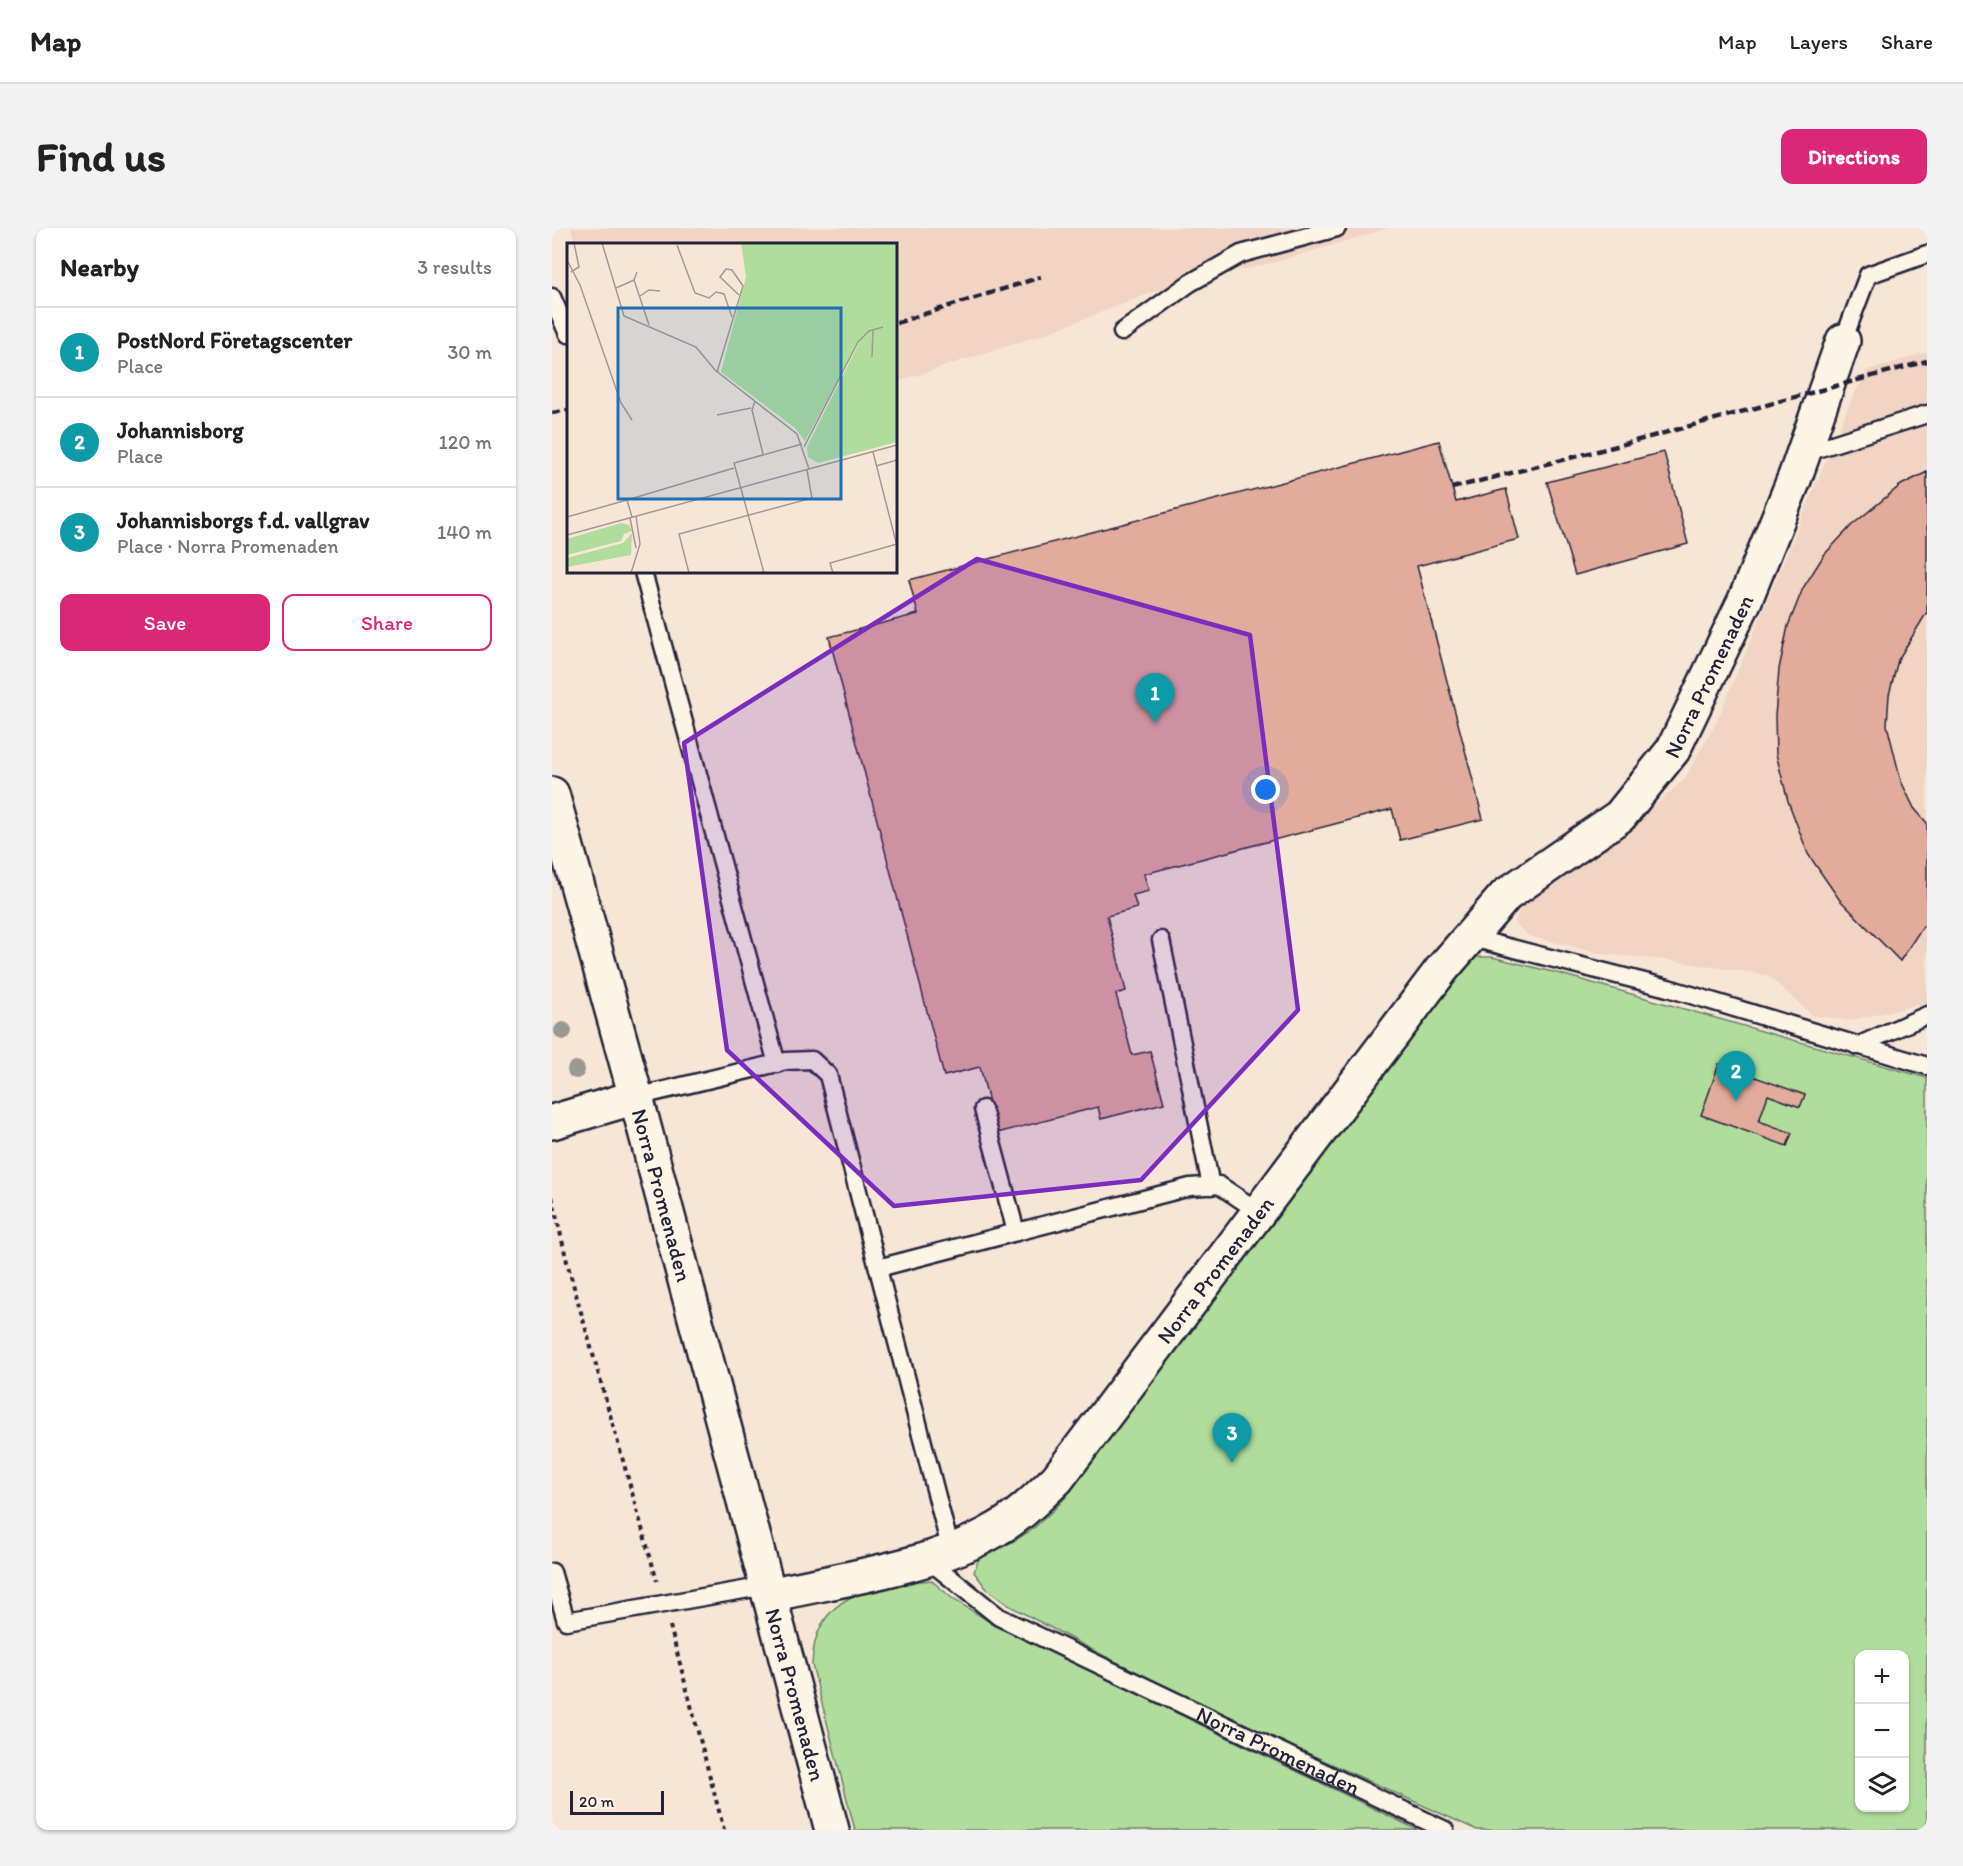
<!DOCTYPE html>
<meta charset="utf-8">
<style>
:root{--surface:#fff;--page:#f2f2f2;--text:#222;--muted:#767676;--line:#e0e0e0;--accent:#db2777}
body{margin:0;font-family:Itim,sans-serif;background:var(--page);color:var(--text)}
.controls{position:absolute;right:18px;bottom:18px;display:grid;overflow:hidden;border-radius:12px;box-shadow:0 2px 4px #0004}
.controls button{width:54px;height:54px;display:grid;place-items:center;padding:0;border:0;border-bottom:2px solid var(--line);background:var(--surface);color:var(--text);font:30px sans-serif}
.scale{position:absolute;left:18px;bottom:15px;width:94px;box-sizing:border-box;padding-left:6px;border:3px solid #22223b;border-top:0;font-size:16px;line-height:21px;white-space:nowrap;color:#22223b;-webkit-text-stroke:4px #fcf5e5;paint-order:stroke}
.you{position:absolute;left:714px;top:562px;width:21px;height:21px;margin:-15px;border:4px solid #fff;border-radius:50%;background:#1a73e8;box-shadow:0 0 0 9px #1a73e833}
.badge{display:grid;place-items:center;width:39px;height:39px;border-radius:50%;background:var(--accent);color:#fff;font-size:20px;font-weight:700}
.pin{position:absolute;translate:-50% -50px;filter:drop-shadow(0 2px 3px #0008)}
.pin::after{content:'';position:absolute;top:32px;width:21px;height:18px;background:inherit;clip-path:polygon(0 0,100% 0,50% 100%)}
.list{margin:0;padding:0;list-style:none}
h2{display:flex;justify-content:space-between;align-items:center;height:78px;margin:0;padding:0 24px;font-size:26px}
h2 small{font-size:20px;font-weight:400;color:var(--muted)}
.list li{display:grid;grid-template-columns:39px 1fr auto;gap:18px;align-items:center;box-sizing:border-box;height:90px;padding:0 24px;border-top:2px solid var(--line)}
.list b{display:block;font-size:22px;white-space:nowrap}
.list p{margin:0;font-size:20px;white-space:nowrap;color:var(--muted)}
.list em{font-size:20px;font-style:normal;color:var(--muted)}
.actions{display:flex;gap:12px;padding:18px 24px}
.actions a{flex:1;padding:14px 0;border:2px solid var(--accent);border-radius:12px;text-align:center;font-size:21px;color:var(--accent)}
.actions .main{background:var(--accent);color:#fff}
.icon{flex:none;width:33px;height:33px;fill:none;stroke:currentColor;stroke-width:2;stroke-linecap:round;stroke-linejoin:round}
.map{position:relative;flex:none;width:1375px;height:1602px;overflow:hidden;border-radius:12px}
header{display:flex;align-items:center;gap:36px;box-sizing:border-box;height:84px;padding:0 30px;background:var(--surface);border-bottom:2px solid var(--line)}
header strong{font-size:28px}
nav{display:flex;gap:33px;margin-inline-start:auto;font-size:21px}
.intro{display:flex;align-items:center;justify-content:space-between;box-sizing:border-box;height:144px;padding:0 36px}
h1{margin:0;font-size:42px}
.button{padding:15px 27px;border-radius:12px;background:var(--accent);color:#fff;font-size:21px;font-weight:700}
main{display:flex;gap:36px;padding:0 36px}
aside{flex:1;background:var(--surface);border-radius:12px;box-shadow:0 2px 4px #0004}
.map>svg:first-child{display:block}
.built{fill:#f1d4c4}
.green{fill:#b0dd9c;stroke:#69806c;stroke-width:1.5;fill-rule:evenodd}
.building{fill:#e3ab9b;stroke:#22223b;stroke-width:1.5}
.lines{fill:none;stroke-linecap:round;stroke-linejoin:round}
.lane-casing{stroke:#22223b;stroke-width:21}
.street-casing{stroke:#22223b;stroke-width:38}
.secondary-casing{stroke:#22223b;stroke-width:38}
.path{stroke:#22223b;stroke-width:4;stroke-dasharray:4.5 4.5;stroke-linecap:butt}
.lane{stroke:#fcf5e5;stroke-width:16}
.street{stroke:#fcf5e5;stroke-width:33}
.secondary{stroke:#fcf5e5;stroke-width:33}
.rail{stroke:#22223b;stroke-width:4.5;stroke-dasharray:9 4.5;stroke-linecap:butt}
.tree{fill:#9a9991}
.marked{fill:#7b2cbf;fill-opacity:0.2;stroke:#7b2cbf;stroke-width:4.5;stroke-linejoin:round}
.labels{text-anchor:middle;stroke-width:6;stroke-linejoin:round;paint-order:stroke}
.street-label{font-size:22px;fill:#22223b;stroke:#fcf5e5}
.inset-road{fill:none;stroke:#a29898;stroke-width:1.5}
.view{fill:#1f6fb2;fill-opacity:0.15;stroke:#1f6fb2;stroke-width:3}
.inset-edge{fill:none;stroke:#22223b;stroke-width:3}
</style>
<header>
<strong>Map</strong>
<nav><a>Map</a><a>Layers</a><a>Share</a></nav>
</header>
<div class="intro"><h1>Find us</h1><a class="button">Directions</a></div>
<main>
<aside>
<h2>Nearby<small>3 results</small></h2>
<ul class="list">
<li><span class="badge" style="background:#0f9aa8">1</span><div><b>PostNord Företagscenter</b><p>Place</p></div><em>30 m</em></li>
<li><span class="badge" style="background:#0f9aa8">2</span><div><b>Johannisborg</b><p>Place</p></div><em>120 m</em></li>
<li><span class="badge" style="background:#0f9aa8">3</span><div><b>Johannisborgs f.d. vallgrav</b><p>Place · Norra Promenaden</p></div><em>140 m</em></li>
</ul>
<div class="actions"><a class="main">Save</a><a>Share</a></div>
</aside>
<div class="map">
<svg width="1375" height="1602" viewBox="0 0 1375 1602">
<rect width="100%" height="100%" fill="#f7e6d6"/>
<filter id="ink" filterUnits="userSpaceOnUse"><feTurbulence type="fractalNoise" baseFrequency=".0167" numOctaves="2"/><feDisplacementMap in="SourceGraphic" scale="12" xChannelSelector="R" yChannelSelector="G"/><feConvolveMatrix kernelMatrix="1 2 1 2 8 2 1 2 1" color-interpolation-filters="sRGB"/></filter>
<g filter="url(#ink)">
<path class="built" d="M19 0H837L724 34 615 59 492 106 344 154V16H23Z
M1375 124V778L1373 775 1297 793 1260 787 1215 747 1115 732 1050 726 977 708 962 695 972 673 1069 607 1132 552 1165 493 1300 170 1316 142Z"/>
<path class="green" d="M921 729H940L1009 746 1375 850V1602H925L696 1498 554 1429 456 1377 434 1360 422 1344 427 1330C468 1312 482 1303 513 1270L910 740ZM1308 1426H1352V1580H1308Z
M379 1352 401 1371 443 1397 866 1602H303L260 1437C262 1365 319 1358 379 1352Z"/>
<path class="building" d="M887 213 904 274 954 261 967 311 865 338 931 591 848 612 840 581 592 646 597 663 581 667 585 680 555 688 574 763 564 766 580 827 598 823 612 875 549 891 546 879 445 905 428 839 392 848 277 409 366 386 357 352Z
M1112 224 1136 316 1023 347 995 254Z
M1375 244V384L1346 432 1337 467 1335 497 1349 553 1362 580 1375 595V700L1371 698 1348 733 1287 671 1256 626 1236 573 1224 526 1223 488 1227 441 1236 398 1251 360 1272 327 1300 297 1349 257Z
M1167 836 1253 867 1248 879 1216 867 1207 893 1240 905 1235 918 1149 887Z"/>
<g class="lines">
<g class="lane-casing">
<g id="lane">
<path d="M0 69 16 106"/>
<path d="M570 104 638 55 689 26 785 0"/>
<path d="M1291 113 1316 47 1375 26"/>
<path d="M1252 225 1375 186"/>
<path d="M91 344 225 836"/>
<path d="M916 709 1116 760 1375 838"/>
<path d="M609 712 659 958"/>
<path d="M1305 818 1375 787"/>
<path d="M84 869 234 833 260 832 276 847 399 1323"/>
<path d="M431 881 464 1004"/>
<path d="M326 1040 638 959 667 957 706 983"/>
<path id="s1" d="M375 1331 447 1389 893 1602"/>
<path d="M0 1344 14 1393 214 1358"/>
</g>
</g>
<g class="street-casing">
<g id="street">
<path d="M0 894 84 869"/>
<path id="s2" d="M217 1367C289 1351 382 1339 445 1301 468 1288 486 1269 505 1251L890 741 954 667 1068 588 1121 522 1193 372 1243 249 1291 113"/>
</g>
</g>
<g class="secondary-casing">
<g id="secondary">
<path id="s3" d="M0 566 84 869 280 1602"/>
</g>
</g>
<path class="path" d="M0 969 16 1038 105 1353
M118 1398 172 1602"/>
<use href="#lane" class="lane"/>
<use href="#street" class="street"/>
<use href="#secondary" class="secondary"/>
<path class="rail" d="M344 95 489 49
M0 185 16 182
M900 260 1061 219 1375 133"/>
</g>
<g class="tree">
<circle cx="11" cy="803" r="9"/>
<circle cx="24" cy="842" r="9"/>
</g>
</g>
<path class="marked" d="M425 331 698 407 746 782 589 952 342 978 175 822 132 515Z"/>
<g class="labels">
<g class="street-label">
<text dy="8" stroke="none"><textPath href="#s2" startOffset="1359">Norra Promenaden</textPath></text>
<text dy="8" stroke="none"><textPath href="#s3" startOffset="416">Norra Promenaden</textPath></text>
<text dy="8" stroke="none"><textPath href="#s2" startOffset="579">Norra Promenaden</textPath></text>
<text dy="8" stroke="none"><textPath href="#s3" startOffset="933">Norra Promenaden</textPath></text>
<text dy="8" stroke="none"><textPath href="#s1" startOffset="402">Norra Promenaden</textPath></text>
</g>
</g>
<g transform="translate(15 15)">
<rect width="330" height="330" fill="#f7e6d6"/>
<path d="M174 0H330V199L251 220 241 214 240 204 298 88 238 198 228 185 154 129 179 34ZM54 280 62 282 65 288 57 291 54 298 0 312V296ZM65 290 64 312 0 324V315L56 300Z" fill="#b0dd9c"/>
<path class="inset-road" d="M35 0 57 73 129 104 148 127 230 191 242 226M110 2 128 50 142 55 149 49 157 51 165 74M0 17 13 42 54 160 65 177M4 29 12 24 7 0M70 29 67 37 82 82M49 45 67 37M73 53 82 47 93 48M305 114 306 86M150 129 176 43 165 27 159 26 153 34 172 52M188 158 185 167 196 211M150 172 184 165M237 204 291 99 302 88 316 84M306 209 330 303M309 223 330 217M60 257 167 225M0 274 60 257 65 274M63 275 69 305M0 292 330 202M64 330 73 301 69 273M122 330 112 291 245 255 240 227M197 330 167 220 235 201M266 330 263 320 330 301"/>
<path class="view" d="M51 65H274V256H51Z"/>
<rect width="330" height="330" class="inset-edge"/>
</g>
</svg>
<div class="controls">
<button>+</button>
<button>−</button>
<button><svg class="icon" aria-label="layers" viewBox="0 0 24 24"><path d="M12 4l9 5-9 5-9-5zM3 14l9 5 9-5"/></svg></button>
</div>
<div class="scale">20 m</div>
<div class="you"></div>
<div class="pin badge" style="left:603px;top:495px;background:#0f9aa8">1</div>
<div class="pin badge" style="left:1184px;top:873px;background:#0f9aa8">2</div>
<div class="pin badge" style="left:680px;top:1235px;background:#0f9aa8">3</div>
</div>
</main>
